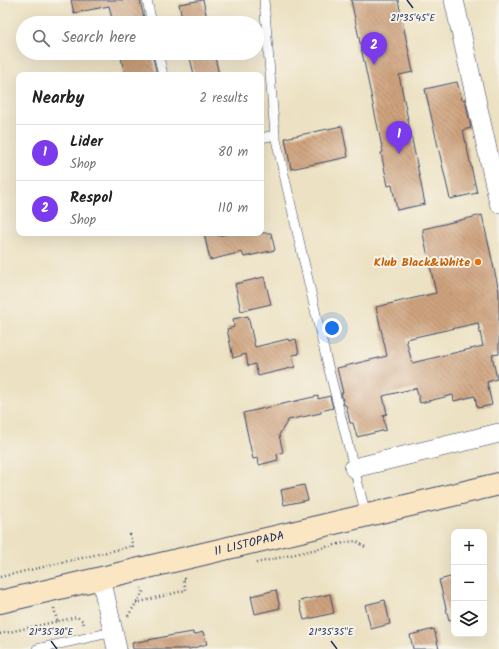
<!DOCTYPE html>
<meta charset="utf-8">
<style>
:root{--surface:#fff;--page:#f6f6f6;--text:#222;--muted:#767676;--line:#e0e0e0;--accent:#7c3aed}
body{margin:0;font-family:Kalam,sans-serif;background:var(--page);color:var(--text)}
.controls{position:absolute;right:12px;bottom:12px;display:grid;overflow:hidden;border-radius:8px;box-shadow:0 4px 16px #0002}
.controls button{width:36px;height:36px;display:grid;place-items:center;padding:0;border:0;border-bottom:1px solid var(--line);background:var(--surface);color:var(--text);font:20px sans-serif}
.you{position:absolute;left:332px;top:328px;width:14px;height:14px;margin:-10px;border:3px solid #fff;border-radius:50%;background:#1a73e8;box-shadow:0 0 0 6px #1a73e833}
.badge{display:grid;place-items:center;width:26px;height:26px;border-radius:50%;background:var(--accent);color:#fff;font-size:13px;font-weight:700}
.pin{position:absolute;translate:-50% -33px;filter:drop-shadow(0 1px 2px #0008)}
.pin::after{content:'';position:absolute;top:21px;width:14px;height:12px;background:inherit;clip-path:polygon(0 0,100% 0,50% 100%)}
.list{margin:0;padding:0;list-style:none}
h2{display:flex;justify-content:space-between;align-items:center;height:52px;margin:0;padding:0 16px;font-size:17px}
h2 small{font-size:13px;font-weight:400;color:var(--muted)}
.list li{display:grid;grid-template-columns:26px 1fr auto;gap:12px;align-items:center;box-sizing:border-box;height:56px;padding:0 16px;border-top:1px solid var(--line)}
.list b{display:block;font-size:15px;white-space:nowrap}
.list p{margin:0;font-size:13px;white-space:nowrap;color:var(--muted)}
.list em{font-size:13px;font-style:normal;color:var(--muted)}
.icon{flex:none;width:22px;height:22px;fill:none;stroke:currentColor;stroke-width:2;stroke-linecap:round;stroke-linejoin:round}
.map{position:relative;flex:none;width:499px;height:649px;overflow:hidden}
.search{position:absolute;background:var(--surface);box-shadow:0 4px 16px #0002;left:16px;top:16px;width:248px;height:44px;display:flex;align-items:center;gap:10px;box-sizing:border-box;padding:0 14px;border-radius:22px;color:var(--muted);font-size:15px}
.panel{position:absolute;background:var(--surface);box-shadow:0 4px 16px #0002;left:16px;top:72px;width:248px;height:164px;border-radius:8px}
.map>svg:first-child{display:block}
.building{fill:url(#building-back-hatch);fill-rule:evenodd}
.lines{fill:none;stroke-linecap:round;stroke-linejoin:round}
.service-casing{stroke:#3a4a6d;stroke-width:10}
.minor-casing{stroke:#3a4a6d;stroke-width:20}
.secondary-casing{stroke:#3a4a6d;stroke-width:24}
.path{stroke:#3a4a6d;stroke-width:2.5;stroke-dasharray:1 3;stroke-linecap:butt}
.service{stroke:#fff;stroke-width:9}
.minor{stroke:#fff;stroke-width:19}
.secondary{stroke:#fbe6c4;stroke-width:22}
.ticks{fill:none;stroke:#1b2f5e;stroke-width:1.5}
.food-dot{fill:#e8710a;stroke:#f7f3e8;stroke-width:1.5}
.labels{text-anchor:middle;stroke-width:4;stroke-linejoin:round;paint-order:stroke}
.food-label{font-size:12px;font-weight:bold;fill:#c56008;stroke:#f7f3e8;text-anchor:end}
.street-label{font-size:12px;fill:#1b2f5e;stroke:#f7f3e8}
.ticks-label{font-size:10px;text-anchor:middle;fill:#1b2f5e;stroke:#f7f3e8;stroke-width:4;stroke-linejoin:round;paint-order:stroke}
</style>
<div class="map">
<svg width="499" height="649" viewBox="0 0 499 649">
<defs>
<pattern id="building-back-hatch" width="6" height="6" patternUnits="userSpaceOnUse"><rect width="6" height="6" fill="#cfa37e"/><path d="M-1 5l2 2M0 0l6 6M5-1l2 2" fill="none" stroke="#a7856a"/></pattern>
</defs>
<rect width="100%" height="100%" fill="#f7f3e8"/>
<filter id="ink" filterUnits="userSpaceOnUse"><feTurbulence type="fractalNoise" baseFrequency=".025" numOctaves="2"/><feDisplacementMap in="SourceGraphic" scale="8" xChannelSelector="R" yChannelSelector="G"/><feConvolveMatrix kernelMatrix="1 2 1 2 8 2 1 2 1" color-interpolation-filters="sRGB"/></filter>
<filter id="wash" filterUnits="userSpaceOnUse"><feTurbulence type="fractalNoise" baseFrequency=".012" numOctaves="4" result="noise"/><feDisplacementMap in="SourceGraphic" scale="16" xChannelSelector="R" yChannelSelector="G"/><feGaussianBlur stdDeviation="0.9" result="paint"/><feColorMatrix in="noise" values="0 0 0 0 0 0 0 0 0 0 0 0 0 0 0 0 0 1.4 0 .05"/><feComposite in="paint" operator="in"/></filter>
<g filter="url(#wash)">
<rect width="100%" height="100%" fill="#ece1c2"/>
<g id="blocks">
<path class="building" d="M71 0H140L145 23H113L109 6 74 13Z
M203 0 208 23H183L179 4Z
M351 0H398L413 72 399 75 425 204 397 210 392 185 388 186 381 153 383 152Z
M120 53H152L157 75H125Z
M189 53H214L219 75H194Z
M457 82 462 100 465 99 471 128 463 130 477 193 450 199 425 89Z
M342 126 348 157 291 169 285 138Z
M482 215 499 291V354L492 355 497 379 487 382 492 405 477 408 475 396 454 401 453 395 420 403 416 388 383 396 387 414 383 415 386 430 357 437 353 423H350L346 405H344L341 393H343L337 368 387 356 376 307 436 293 423 234V229ZM478 323 483 346 412 363 406 339Z
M204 233H217L218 236 230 233H271L275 250 244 257 242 252 210 260Z
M264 277 271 304 241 311 235 284Z
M248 316 255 347 288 339 289 341 296 339 299 354 292 355 295 367 258 376 255 364 248 366 246 354 233 358 227 329 234 327 233 319Z
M318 396V399L330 396 333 408 321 411V413L288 420 279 435 283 452 277 454 278 460 259 465 258 458 253 459 243 413Z
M304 485 308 500 284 505 281 490Z
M454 576V619L449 620 439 580Z
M276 590 280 608 255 614 251 596Z
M330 594 334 613 304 620 299 601Z
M385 600 390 624 371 629 365 605Z
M434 629 439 649H413L410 635Z
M193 632V635L203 632 207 644 190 649H133L132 643 174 635Z"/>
</g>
</g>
<g filter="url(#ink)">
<use href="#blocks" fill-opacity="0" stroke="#3a4a6d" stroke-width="1"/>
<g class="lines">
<g class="service-casing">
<path id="service" d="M147 0 152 23
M264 0 275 135 326 358 366 515
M158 53 163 75
M261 138 275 135
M37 649 113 632"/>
</g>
<g class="minor-casing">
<path id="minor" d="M454 0 499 203
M354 468 499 433
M101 578 117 649"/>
</g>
<g class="secondary-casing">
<g id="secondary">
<path id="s1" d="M0 602 499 484"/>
</g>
</g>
<path class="path" d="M130 534 133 548
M256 563 348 542 356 541 365 547
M0 577 133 546
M136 603 186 590 183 579H185
M54 608 57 621
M128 616 143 592 142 588
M0 634 77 617 83 621 84 625"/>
<use href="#service" class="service"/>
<use href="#minor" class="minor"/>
<use href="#secondary" class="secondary"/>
</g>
</g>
<path class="ticks" d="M407 0 413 8M51 641 57 649M331 641 337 649"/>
<circle class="food-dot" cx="478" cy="262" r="4"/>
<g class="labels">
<g class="food-label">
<text x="470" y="266">Klub Black&amp;White</text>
</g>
<g class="street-label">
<text dy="4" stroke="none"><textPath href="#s1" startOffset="256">11 LISTOPADA</textPath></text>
</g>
</g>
<g class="ticks-label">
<text x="413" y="21">21°35'45"E</text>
<text x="51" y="635">21°35'30"E</text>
<text x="331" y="635">21°35'35"E</text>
</g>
</svg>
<div class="controls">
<button>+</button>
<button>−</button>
<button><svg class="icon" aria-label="layers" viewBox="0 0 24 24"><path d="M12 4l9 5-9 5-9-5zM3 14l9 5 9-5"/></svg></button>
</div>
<div class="you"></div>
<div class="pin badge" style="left:399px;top:154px">1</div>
<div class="pin badge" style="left:374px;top:65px">2</div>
<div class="search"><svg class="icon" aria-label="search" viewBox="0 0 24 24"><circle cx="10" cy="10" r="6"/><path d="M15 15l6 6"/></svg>Search here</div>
<section class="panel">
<h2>Nearby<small>2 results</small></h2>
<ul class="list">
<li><span class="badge">1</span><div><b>Lider</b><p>Shop</p></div><em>80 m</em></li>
<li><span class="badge">2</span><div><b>Respol</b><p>Shop</p></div><em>110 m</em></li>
</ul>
</section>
</div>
